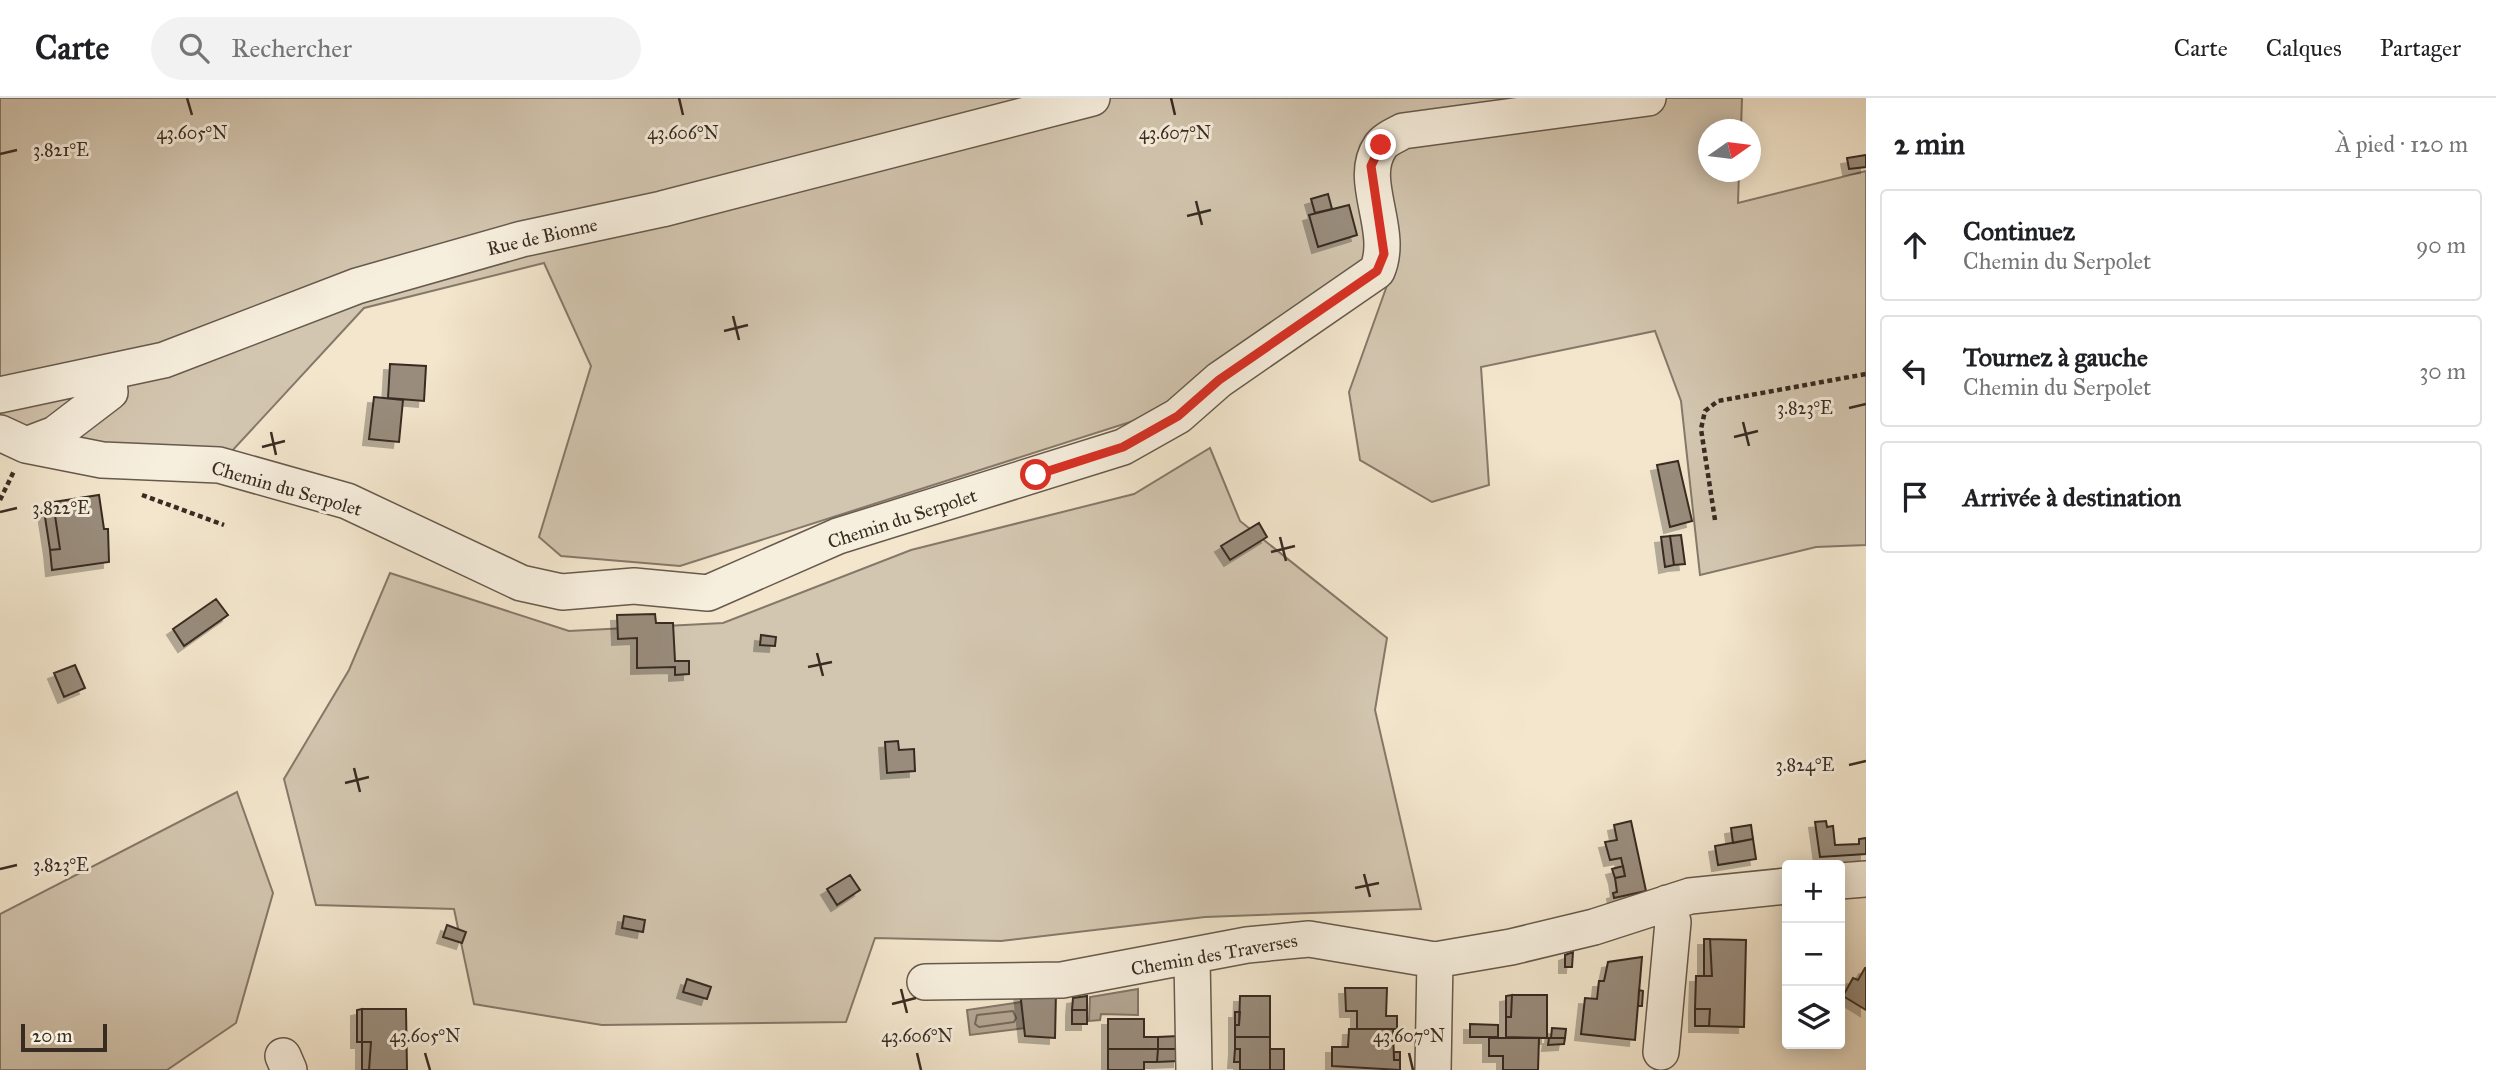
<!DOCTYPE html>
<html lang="fr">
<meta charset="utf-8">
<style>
:root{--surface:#fff;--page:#f2f2f2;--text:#202124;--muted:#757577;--line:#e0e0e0}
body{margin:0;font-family:"IM FELL Great Primer",serif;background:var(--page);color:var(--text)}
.controls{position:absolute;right:21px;bottom:21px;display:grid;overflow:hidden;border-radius:7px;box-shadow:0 4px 18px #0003}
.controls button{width:63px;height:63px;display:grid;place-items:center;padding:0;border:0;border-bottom:2px solid var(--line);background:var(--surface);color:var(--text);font:35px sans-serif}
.compass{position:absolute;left:1698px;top:21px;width:63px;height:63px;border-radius:50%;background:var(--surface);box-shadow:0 4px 18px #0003;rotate:76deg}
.scale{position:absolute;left:21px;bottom:18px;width:86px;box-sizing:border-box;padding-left:7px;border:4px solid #382b22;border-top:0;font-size:19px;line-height:24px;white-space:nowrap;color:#382b22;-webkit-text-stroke:5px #f7efde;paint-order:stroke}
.stop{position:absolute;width:21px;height:21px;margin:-16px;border:5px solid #d93025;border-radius:50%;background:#fff}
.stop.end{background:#d93025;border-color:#fff;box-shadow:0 2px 7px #0008}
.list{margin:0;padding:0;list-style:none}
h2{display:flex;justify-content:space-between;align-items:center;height:91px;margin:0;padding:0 28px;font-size:30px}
h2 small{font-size:23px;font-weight:400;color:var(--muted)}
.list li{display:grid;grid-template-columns:46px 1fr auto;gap:21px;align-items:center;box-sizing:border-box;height:112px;margin:0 14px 14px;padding:0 14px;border:2px solid var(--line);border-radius:7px}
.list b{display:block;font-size:26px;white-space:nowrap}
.list p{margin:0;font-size:23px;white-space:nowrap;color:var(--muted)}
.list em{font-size:23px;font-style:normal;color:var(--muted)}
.icon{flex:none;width:38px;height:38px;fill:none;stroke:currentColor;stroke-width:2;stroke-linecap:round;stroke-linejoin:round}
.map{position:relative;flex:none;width:1866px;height:972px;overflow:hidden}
header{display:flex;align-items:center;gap:42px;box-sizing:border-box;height:98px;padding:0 35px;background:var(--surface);border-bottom:2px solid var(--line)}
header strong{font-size:33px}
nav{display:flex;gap:38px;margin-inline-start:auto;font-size:24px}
.search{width:490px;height:63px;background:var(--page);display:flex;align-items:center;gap:18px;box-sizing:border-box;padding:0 24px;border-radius:38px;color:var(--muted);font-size:26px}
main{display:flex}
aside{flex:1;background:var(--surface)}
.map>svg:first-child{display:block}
.green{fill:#d3c6b0;stroke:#867869;stroke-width:2}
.water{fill:#b3a693;stroke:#827566;stroke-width:2}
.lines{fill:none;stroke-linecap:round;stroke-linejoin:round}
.shore{stroke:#76685a;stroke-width:2}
.building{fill:#998c7b;stroke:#382b22;stroke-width:2;filter:url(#shadow)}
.minor-casing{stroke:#675a4d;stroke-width:38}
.path{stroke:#382b22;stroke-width:4.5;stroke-dasharray:5 3.5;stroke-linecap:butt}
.minor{stroke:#f7efde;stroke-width:35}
.route{stroke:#d93025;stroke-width:9}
.ticks{fill:none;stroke:#382b22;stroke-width:2.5}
.labels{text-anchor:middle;stroke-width:6;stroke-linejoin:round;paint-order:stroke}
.street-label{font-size:19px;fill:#382b22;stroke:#f7efde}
.ticks-label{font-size:18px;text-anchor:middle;fill:#382b22;stroke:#f7efde;stroke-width:6;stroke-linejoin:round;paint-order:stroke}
</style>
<header>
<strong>Carte</strong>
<div class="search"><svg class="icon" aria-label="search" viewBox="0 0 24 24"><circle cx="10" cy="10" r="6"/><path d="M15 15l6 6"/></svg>Rechercher</div>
<nav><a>Carte</a><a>Calques</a><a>Partager</a></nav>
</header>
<main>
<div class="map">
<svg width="1866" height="972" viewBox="0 0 1866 972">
<defs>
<filter id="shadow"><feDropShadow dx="-6" dy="6" stdDeviation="0" flood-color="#0004"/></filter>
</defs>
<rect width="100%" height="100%" fill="#f3e6cd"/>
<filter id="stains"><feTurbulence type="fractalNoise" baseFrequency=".00286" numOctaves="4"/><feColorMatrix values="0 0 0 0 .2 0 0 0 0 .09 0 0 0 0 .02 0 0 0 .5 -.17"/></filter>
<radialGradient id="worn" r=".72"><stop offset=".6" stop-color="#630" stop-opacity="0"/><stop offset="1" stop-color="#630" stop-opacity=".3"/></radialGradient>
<path class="green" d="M0 0H1742L1741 31 1708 32V74H1739L1738 105 1866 73V447L1816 449 1700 477 1681 303 1655 233 1481 269 1489 387 1432 404 1360 362 1349 294 1390 179 1202 301 680 468 561 458 539 439 591 268 544 165 364 210 219 367 0 335Z
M1210 350 1240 423 1387 540 1375 612 1421 811 1205 819 1001 843 875 840 846 924 602 927 474 906 454 811 316 807 284 681 349 572 390 475 569 533 723 525 911 452 1134 396Z
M237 694 273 795 236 925 167 972H0V816Z"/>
<path class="water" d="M1138 891V917L1101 916 1100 922 1089 923 1090 899Z
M1021 904 1025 930 970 937 967 912Z"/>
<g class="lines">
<path class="shore" d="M1013 913 1016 920 1014 924 979 929 975 926 977 917Z"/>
</g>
<path class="building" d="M1866 57V69L1849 71 1847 60Z
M1328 96 1332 111 1315 115 1311 101Z
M1349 107 1357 137 1318 149 1309 117Z
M390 266 426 268 424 303 388 300Z
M374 299 403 302 399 344 369 341Z
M1678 363 1692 423 1670 429 1657 367Z
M99 397 104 431H108L109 464 52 472 50 452 60 451 53 404Z
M53 404 60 451 50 452 43 406Z
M1259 425 1267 439 1230 462 1221 448Z
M1681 437 1685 466 1674 467 1670 438Z
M1670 438 1674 467 1665 469 1661 439Z
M216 501 228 517 184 548 173 531Z
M655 516 656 525H673L675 563H689V576L675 577V569L637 570V540L618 541 617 517Z
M761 537 776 539 775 548 760 547Z
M75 567 85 590 64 599 54 575Z
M898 643 899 652 914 651 915 673 887 675 885 644Z
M1631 723 1646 793 1614 800 1613 795 1617 794 1615 780 1625 778 1621 760 1610 762 1605 744 1617 742 1614 727Z
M1826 723 1827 729 1833 728 1835 747 1859 746V741L1866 740V756L1820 759 1815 724Z
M1751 727 1753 741 1733 745 1731 730Z
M1753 741 1756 761 1718 767 1715 748Z
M1623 768 1625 778 1615 780 1612 771Z
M850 777 860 792 837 807 827 791Z
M624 818 645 822 643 834 622 830Z
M447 827 466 834 462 845 443 839Z
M1704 841H1710L1712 878H1704Z
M1710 841 1746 842 1744 929 1709 928 1710 911H1695L1696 878H1712Z
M1573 854 1572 869H1565V857Z
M1642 859 1635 942 1581 936 1585 900 1597 901 1599 883H1604L1608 864Z
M1865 870H1866V912L1843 898 1853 880 1858 882Z
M687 881 711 889 707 901 683 894Z
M1345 890H1387L1386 918H1397V931H1357V913H1346Z
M1639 892 1643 893 1642 908H1638Z
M1020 893 1056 894 1055 940 1025 938Z
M1512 897 1511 919H1506V898Z
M1512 897H1547V940L1506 939V919H1511Z
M1087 898V912H1072L1073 900Z
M1240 898H1270V939H1235V927H1239Z
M362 911H406L407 972H369L371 944H362Z
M362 911V944H357V912Z
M1695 911H1710L1709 928H1695Z
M1072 912H1087V926H1072Z
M1235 914H1240L1239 927H1235Z
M1108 921H1144V939H1158V951H1108Z
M1470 926 1498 927V939H1470Z
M1552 930 1566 931 1565 940H1551Z
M1349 931H1393L1394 962H1400V972L1332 968V949H1348Z
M1178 938 1179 951H1158V939Z
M1235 939H1270V972H1240V951H1235Z
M1489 940H1539L1538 972H1503V958H1489Z
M1549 940H1565L1564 946 1548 947Z
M362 944H371L369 972H362Z
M1108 951H1158L1157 964H1144V972H1108Z
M1158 951H1179V963L1157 964Z
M1235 951H1240V964H1234Z
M1270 951H1284V972H1270Z
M1394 954H1400V962H1394Z"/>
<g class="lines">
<g class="minor-casing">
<path id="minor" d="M0 297 164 262 357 188 522 141 662 111 1092 0
M0 335 26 347 102 362 219 367 347 403 521 485 562 494 634 488 708 495 838 438 1123 349 1178 318 1219 282 1377 173C1395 132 1357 83 1380 49 1384 42 1396 37 1403 33L1648 0
M26 347 55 336 110 294 108 274
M1840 783 1866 781
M1192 859 1194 972
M925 884 1062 882 1247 847 1309 841 1435 862 1511 849 1594 829 1690 798 1787 788
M1661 954 1673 824 1667 805
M283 958 289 972
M1433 972 1435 862"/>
</g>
<path class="path" d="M142 397 224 427
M0 402 14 373
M1715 422 1701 331 1705 313 1718 303 1866 276"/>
<use href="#minor" class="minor"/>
</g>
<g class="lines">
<path class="route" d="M1036 377 1123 349 1178 318 1219 282 1377 173 1384 156 1371 68 1381 47"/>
</g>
<path class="ticks" d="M187 0 192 17M679 0 683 17M1171 0 1175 17M0 56 17 52M1196 103 1202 127M1187 118 1211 112M733 218 739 242M724 233 748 227M1849 310 1866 306M1743 324 1749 348M271 334 276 357M1734 339 1758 333M262 349 285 343M0 414 17 410M1280 439 1286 463M1271 454 1295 448M817 555 823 578M808 569 832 564M1849 667 1866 663M354 670 360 694M345 685 369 679M0 771 17 767M1364 776 1370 799M1355 790 1379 785M901 891 907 915M892 906 916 900M425 955 430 972M917 955 921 972M1409 955 1413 972"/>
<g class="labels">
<g class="street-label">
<text transform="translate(542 138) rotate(-13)" y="7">Rue de Bionne</text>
<text transform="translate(287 390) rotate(16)" y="7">Chemin du Serpolet</text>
<text transform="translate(902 420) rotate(-18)" y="7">Chemin du Serpolet</text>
<text transform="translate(1214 856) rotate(-10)" y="7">Chemin des Traverses</text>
</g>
</g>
<g class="ticks-label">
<text x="192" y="41">43.605°N</text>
<text x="683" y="41">43.606°N</text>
<text x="1175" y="41">43.607°N</text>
<text x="61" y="58">3.821°E</text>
<text x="1805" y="316">3.823°E</text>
<text x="61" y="416">3.822°E</text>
<text x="1805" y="673">3.824°E</text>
<text x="61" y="773">3.823°E</text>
<text x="425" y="944">43.605°N</text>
<text x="917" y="944">43.606°N</text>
<text x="1409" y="944">43.607°N</text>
</g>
<rect width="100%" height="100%" filter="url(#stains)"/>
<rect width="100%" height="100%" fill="url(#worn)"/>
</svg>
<div class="controls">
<button>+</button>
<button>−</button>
<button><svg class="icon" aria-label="layers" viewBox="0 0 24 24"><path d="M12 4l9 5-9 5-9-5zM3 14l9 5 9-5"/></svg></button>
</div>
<svg class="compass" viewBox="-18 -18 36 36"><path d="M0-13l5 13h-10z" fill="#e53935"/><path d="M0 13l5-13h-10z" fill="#757577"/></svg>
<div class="scale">20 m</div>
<div class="stop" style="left:1036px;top:377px"></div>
<div class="stop end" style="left:1381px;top:47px"></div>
</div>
<aside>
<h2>2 min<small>À pied · 120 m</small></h2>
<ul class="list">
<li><svg class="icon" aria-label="ahead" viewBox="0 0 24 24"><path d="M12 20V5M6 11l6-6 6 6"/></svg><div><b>Continuez</b><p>Chemin du Serpolet</p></div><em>90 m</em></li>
<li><svg class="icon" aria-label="left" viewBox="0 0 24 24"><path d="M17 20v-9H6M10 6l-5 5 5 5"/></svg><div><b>Tournez à gauche</b><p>Chemin du Serpolet</p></div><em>30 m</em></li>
<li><svg class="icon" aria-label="arrive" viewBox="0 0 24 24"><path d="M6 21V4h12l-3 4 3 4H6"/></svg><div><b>Arrivée à destination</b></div></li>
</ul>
</aside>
</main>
